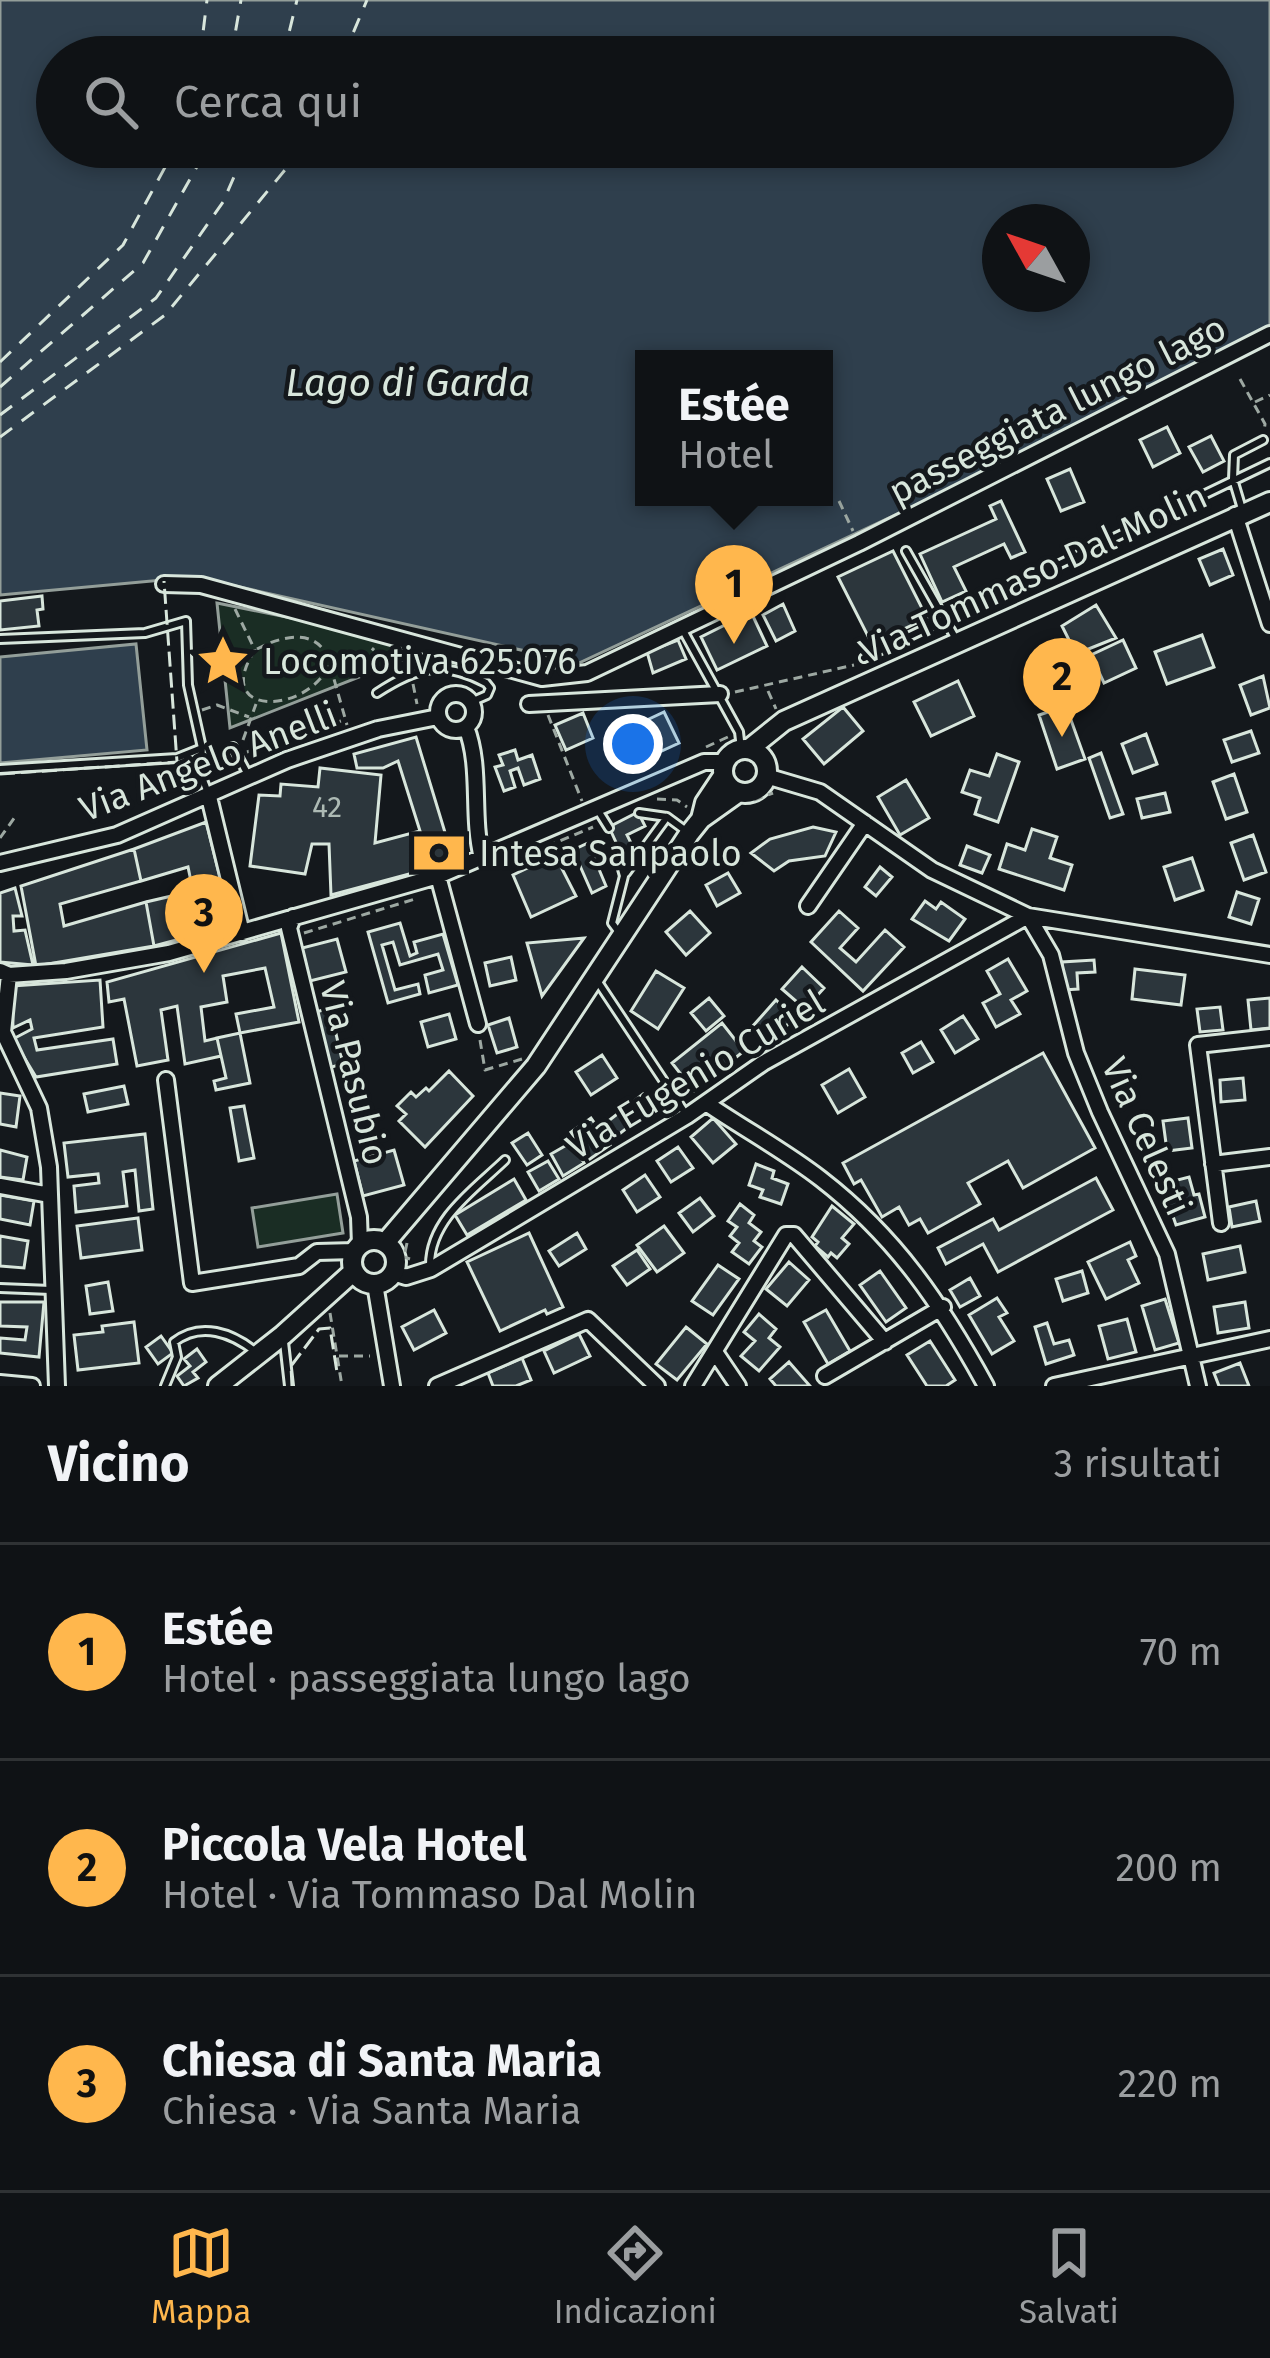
<!DOCTYPE html>
<html lang="it">
<meta charset="utf-8">
<style>
:root{--surface:#0f1215;--page:#181b1e;--text:#f1f3f6;--muted:#9b9ea0;--line:#2f3234;--accent:#ffb74d}
body{margin:0;font-family:"Fira Sans",sans-serif;background:var(--page);color:var(--text)}
.compass{position:absolute;left:982px;top:204px;width:108px;height:108px;border-radius:50%;background:var(--surface);box-shadow:0 6px 18px #0003;rotate:310deg}
.you{position:absolute;left:633px;top:744px;width:42px;height:42px;margin:-30px;border:9px solid #fff;border-radius:50%;background:#1a73e8;box-shadow:0 0 0 18px #1a73e833}
.badge{display:grid;place-items:center;width:78px;height:78px;border-radius:50%;background:var(--accent);color:#111;font-size:39px;font-weight:700}
.pin{position:absolute;translate:-50% -99px;filter:drop-shadow(0 3px 6px #0008)}
.pin::after{content:'';position:absolute;top:63px;width:42px;height:36px;background:inherit;clip-path:polygon(0 0,100% 0,50% 100%)}
.popup{position:absolute;left:635px;top:350px;width:198px;height:156px;box-sizing:border-box;display:grid;place-content:center;border-radius:0px;background:var(--surface);filter:drop-shadow(0 3px 9px #0005);font-size:39px;white-space:nowrap;color:var(--muted)}
.popup b{font-size:45px;color:var(--text)}
.popup::after{content:'';position:absolute;left:50%;top:100%;margin-left:-24px;border:24px solid transparent;border-top-color:var(--surface)}
.list{margin:0;padding:0;list-style:none}
h2{display:flex;justify-content:space-between;align-items:center;height:156px;margin:0;padding:0 48px;font-size:51px}
h2 small{font-size:39px;font-weight:400;color:var(--muted)}
.list li{display:grid;grid-template-columns:78px 1fr auto;gap:36px;align-items:center;box-sizing:border-box;height:216px;padding:0 48px;border-top:3px solid var(--line)}
.list b{display:block;font-size:45px;white-space:nowrap}
.list p{margin:0;font-size:39px;white-space:nowrap;color:var(--muted)}
.list em{font-size:39px;font-style:normal;color:var(--muted)}
.icon{flex:none;width:66px;height:66px;fill:none;stroke:currentColor;stroke-width:2;stroke-linecap:round;stroke-linejoin:round}
.map{position:relative;flex:none;width:1270px;height:1386px;overflow:hidden}
.search{position:absolute;background:var(--surface);box-shadow:0 6px 18px #0003;left:36px;right:36px;top:36px;height:132px;display:flex;align-items:center;gap:30px;box-sizing:border-box;padding:0 42px;border-radius:66px;color:var(--muted);font-size:45px}
.sheet{height:804px;background:var(--surface)}
nav{display:flex;justify-content:space-around;align-items:center;box-sizing:border-box;height:168px;border-top:3px solid var(--line);background:var(--surface);font-size:33px;color:var(--muted)}
nav a{display:grid;justify-items:center;gap:6px}
nav .on{color:var(--accent)}
.map>svg:first-child{display:block}
.green{fill:#1a2d24;stroke:#939e99;stroke-width:3}
.water{fill:#2f3f4d;stroke:#939e99;stroke-width:3;fill-rule:evenodd}
.lines{fill:none;stroke-linecap:round;stroke-linejoin:round}
.ferry{stroke:#d8e6dc;stroke-width:3;stroke-dasharray:15 12;stroke-linecap:butt}
.building{fill:#2c363c;stroke:#d8e6dc;stroke-width:3}
.lane-casing{stroke:#d8e6dc;stroke-width:12}
.street-casing{stroke:#d8e6dc;stroke-width:20}
.secondary-casing{stroke:#d8e6dc;stroke-width:24}
.path{stroke:#9da8a2;stroke-width:3;stroke-dasharray:9 6;stroke-linecap:butt}
.lane{stroke:#14181c;stroke-width:6}
.street{stroke:#14181c;stroke-width:14}
.secondary{stroke:#14181c;stroke-width:18}
.fence{stroke:#d8e6dc;stroke-width:3;stroke-dasharray:15 6;stroke-linecap:butt}
.labels{text-anchor:middle;stroke-width:9;stroke-linejoin:round;paint-order:stroke}
.number-label{font-size:30px;fill:#adbab4}
.street-label{font-size:36px;fill:#d8e6dc;stroke:#14181c}
.poi-label{font-size:36px;fill:#d8e6dc;stroke:#14181c;text-anchor:start}
.water-label{font-size:39px;font-style:italic;fill:#d8e6dc;stroke:#14181c}
</style>
<div class="map">
<svg width="1270" height="1386" viewBox="0 0 1270 1386">
<rect width="100%" height="100%" fill="#14181c"/>
<path class="green" d="M217 603 356 631 476 663 472 674 421 657 402 660 230 728Z
M337 1194 343 1233 258 1247 252 1208Z"/>
<path class="water" d="M0 0H1270V334L1111 414 579 663 195 577 0 595ZM57 57H1213V147H57ZM1000 222H1072V294H1000ZM644 359H824V497H644Z
M136 644 147 750 0 763V657Z"/>
<g class="lines">
<path class="ferry" d="M200 57 207 0
M231 57 241 0
M283 57 297 0
M343 57 367 0
M0 362 123 245 176 147
M0 387 143 263 208 147
M0 415 156 298 223 202 247 147
M0 437 165 315 304 147"/>
</g>
<path class="building" d="M1167 427 1180 453 1153 467 1140 440Z
M1211 436 1224 461 1203 472 1189 447Z
M1070 469 1084 502 1061 511 1047 479Z
M1001 501 1025 552 1011 558 1004 544 954 567 966 591 942 602 920 554 996 519 990 506Z
M1223 549 1233 575 1210 585 1199 559Z
M893 551 927 618 872 644 838 577Z
M42 596 43 609 37 610 39 626 0 630V601Z
M783 604 795 631 776 641 763 615Z
M1096 605 1116 638 1081 652 1079 648 1074 650 1062 626Z
M751 612 767 646 717 670 701 637Z
M1202 635 1214 667 1167 684 1155 652Z
M678 640 686 659 653 673 647 652Z
M1123 640 1136 668 1104 683 1091 655Z
M1263 676 1270 708 1251 715 1240 685Z
M958 681 974 716 931 736 914 702Z
M1066 706 1085 759 1057 769 1039 715Z
M843 707 863 731 824 764 803 739Z
M664 712 679 743 642 760 628 729Z
M583 713 593 738 566 750 555 725Z
M1251 731 1259 753 1232 762 1224 740Z
M1146 734 1157 764 1133 773 1122 744Z
M416 737 454 862 331 895 329 844H312L305 874 250 866 259 795 280 796 281 784 318 787 320 768 381 775 375 843 420 831 398 761 383 768H357L354 754Z
M515 750 518 760 532 755 540 779 524 785 518 768 510 771 515 787 504 791 495 767 503 765 499 755Z
M1101 753 1123 814 1110 818 1089 758Z
M997 754 1019 762 998 822 975 814 980 798 962 792 970 770 989 776Z
M1234 774 1247 812 1226 819 1213 782Z
M906 780 929 818 900 835 878 797Z
M1165 793 1170 812 1142 818 1137 799Z
M638 812 645 826 627 835 632 845 620 851 609 827Z
M206 822 232 925 154 946 146 902 193 891 188 867 141 881 134 849Z
M813 827 836 832 825 856 789 861 774 871 751 853 770 839Z
M1032 829 1057 837 1050 858 1072 865 1064 890 999 869 1007 844 1025 850Z
M1253 835 1266 872 1244 880 1231 843Z
M588 843 606 886 592 893 573 850Z
M967 846 990 855 982 873 960 865Z
M134 849 141 881 60 904 64 926 146 902 154 946 36 966 21 886Z
M555 855 576 896 531 917 513 875Z
M1192 858 1203 890 1175 900 1164 867Z
M880 867 892 877 876 896 865 887Z
M728 873 740 893 717 906 706 885Z
M15 888 22 916H13L14 931 25 930 33 965 0 962V893Z
M1237 892 1259 899 1251 924 1229 917Z
M925 901 936 909 941 902 965 919 949 941 912 919Z
M690 911 710 933 686 955 666 932Z
M839 911 858 928 840 948 856 962 885 930 904 947 863 991 811 942Z
M400 923 410 956 417 953 414 942 443 934 458 985 429 993 425 975 443 970 438 954 400 965 393 942 382 945 395 990 418 984 420 994 388 1003 368 932Z
M281 933 299 1022 240 1033 236 1014 274 1007 265 968 223 976 227 1002 201 1007 205 1041 217 1038 221 1056 185 1064 177 1006 161 1010 168 1060 137 1066 124 999 109 1002 107 982Z
M584 938 542 996 527 943Z
M337 939 346 972 310 981 302 948Z
M511 957 516 980 490 986 485 963Z
M1008 959 1027 991 1011 1000 1020 1014 996 1027 983 1003 1000 994 987 971Z
M1094 960 1095 972 1077 973 1078 989 1064 990 1062 962Z
M802 967 824 988 805 1009 782 989Z
M1135 969 1185 975 1181 1005 1132 999Z
M656 971 684 988 658 1029 631 1011Z
M100 980 103 1027 34 1038 37 1050 113 1039 117 1064 36 1077 13 1039 32 1029 30 1020 13 1028 12 986Z
M709 998 724 1016 706 1031 691 1013Z
M1270 998V1028L1251 1030 1248 1000Z
M776 1000 794 1017 771 1044 752 1027Z
M1220 1007 1223 1030 1200 1032 1197 1009Z
M330 1008 343 1064 328 1068 316 1012Z
M449 1014 456 1039 428 1047 421 1022Z
M963 1016 978 1039 955 1053 941 1030Z
M509 1018 517 1047 497 1053 488 1025Z
M722 1023 744 1051 694 1091 672 1063Z
M240 1033 250 1083 216 1090 214 1081 226 1078 217 1038Z
M921 1042 933 1062 913 1073 902 1053Z
M1043 1053 1095 1148 1023 1188 1008 1161 968 1183 980 1204 928 1233 920 1219 909 1225 899 1207 882 1217 861 1180 854 1184 843 1163Z
M602 1055 617 1078 591 1095 576 1072Z
M849 1069 865 1097 838 1113 822 1085Z
M449 1071 473 1096 425 1147 399 1121 406 1114 397 1106 411 1092 416 1097 426 1088 429 1091Z
M1243 1078 1245 1100 1221 1102 1220 1080Z
M124 1086 128 1104 88 1112 84 1094Z
M0 1093 20 1096 16 1127 0 1124Z
M643 1094 654 1107 618 1135 607 1122Z
M244 1106 254 1158 239 1161 230 1108Z
M591 1118 610 1145 590 1159 571 1132Z
M713 1118 736 1144 713 1163 691 1137Z
M1188 1118 1192 1148 1167 1151 1163 1121Z
M528 1133 542 1155 527 1165 512 1143Z
M145 1134 153 1209 139 1211 135 1170 123 1172 127 1206 76 1212 74 1186 99 1183 98 1174 68 1177 64 1143Z
M572 1142 584 1163 563 1176 551 1154Z
M678 1147 693 1168 671 1182 657 1161Z
M0 1150 27 1157 23 1180 0 1177Z
M394 1150 404 1185 363 1196 354 1161Z
M548 1161 559 1179 539 1191 528 1172Z
M756 1164 774 1171 772 1178 788 1184 781 1204 760 1197 763 1190 749 1185Z
M645 1175 660 1197 637 1212 623 1190Z
M1189 1177 1194 1195 1199 1194 1205 1217 1176 1225 1162 1184Z
M1096 1178 1113 1210 998 1272 983 1244 946 1264 938 1248 993 1219 999 1230Z
M514 1179 526 1200 467 1235 455 1215Z
M0 1195 34 1201 30 1225 0 1219Z
M700 1198 714 1216 693 1232 679 1213Z
M1256 1201 1260 1221 1232 1227 1229 1207Z
M740 1204 754 1215 749 1223 761 1232 754 1241 762 1247 749 1264 732 1252 739 1243 730 1236 737 1227 728 1221Z
M832 1206 854 1224 842 1238 849 1244 837 1258 831 1253 828 1257 815 1246 818 1242 812 1237Z
M138 1218 142 1250 81 1258 77 1226Z
M664 1226 684 1253 657 1272 637 1245Z
M529 1233 563 1307 547 1314 545 1310 500 1331 467 1262Z
M577 1233 586 1249 559 1266 549 1251Z
M0 1236 28 1241 24 1268 0 1266Z
M1130 1242 1136 1256 1128 1260 1139 1283 1106 1299 1088 1262Z
M1240 1246 1245 1272 1208 1280 1203 1254Z
M637 1250 650 1269 627 1285 613 1266Z
M789 1262 809 1280 787 1306 766 1289Z
M718 1265 739 1279 713 1315 692 1301Z
M880 1271 906 1308 886 1322 860 1285Z
M1082 1271 1088 1293 1063 1301 1056 1279Z
M970 1278 980 1296 960 1307 950 1290Z
M108 1282 113 1311 90 1314 86 1286Z
M997 1298 1007 1313 999 1317 1014 1341 992 1354 969 1315Z
M1165 1299 1179 1343 1155 1350 1142 1306Z
M0 1302H44L39 1357 0 1353V1338L25 1340 27 1327 0 1326Z
M1245 1302 1249 1328 1218 1333 1214 1307Z
M434 1310 446 1333 414 1350 402 1327Z
M826 1310 850 1351 828 1364 804 1322Z
M759 1314 776 1329 769 1338 780 1347 759 1371 741 1356 755 1341 744 1332Z
M1127 1319 1136 1352 1108 1359 1099 1326Z
M134 1322 139 1363 78 1370 74 1335 103 1332 102 1326Z
M1047 1323 1054 1344 1069 1340 1074 1355 1046 1364 1035 1327Z
M686 1327 707 1344 677 1380 656 1364Z
M579 1334 590 1356 554 1373 544 1351Z
M161 1336 173 1353 158 1364 146 1347Z
M930 1341 955 1380 946 1386H927L907 1355Z
M197 1349 206 1362 193 1372 198 1378 184 1386 177 1376 190 1366 184 1359Z
M522 1358 531 1380 516 1386H493L488 1373Z
M789 1362 810 1386H776L770 1379Z
M1240 1363 1249 1386H1219L1214 1373Z"/>
<g class="lines">
<g class="lane-casing">
<path id="lane" d="M1242 509 1233 479 1234 455 1263 440
M906 551 957 641
M685 634 739 732 741 749
M0 639 145 633 186 621 188 685 202 748 200 772 208 793
M864 658 1270 463
M377 693C416 668 441 659 486 683L490 688 487 695 471 702
M233 747 247 773
M0 769 177 758 202 748
M599 812 609 828
M639 813 667 817 686 831
M616 848 624 876 612 923 621 935
M626 873 667 817
M596 979 685 1113
M430 1265C430 1219 475 1189 505 1160
M0 1288 51 1290
M284 1342 289 1386
M165 1386 177 1357 174 1342C201 1321 232 1333 256 1352"/>
</g>
<g class="street-casing">
<path id="street" d="M1235 515 1270 624
M164 584 201 585 542 678 587 673 859 543 1270 334
M438 712a18 18 0 1 1 36 0a18 18 0 1 1-36 0Z
M529 704 720 694
M466 727C482 767 471 815 482 858
M766 776 820 792 932 870 1028 916 1270 955
M209 797 242 933
M0 863 117 835 287 760 378 729 438 717
M438 876 478 1024
M808 906 865 823
M1028 916 1051 955 1076 1053 1100 1112 1167 1254 1198 1386
M293 917 289 928 359 1217 360 1245
M0 971 9 975 66 971 169 953 438 876 704 762H725
M9 975 3 1032 39 1108 49 1167 57 1386
M166 1080 192 1283 299 1266 317 1252 355 1251
M706 1103C744 1129 785 1151 821 1179 896 1237 941 1304 986 1386
M1213 1164 1270 1157
M0 1186 50 1195
M1221 1223 1198 1045 1270 1037
M393 1273 406 1277 431 1269 687 1116 763 1063 1028 916
M375 1284 392 1386
M715 1352 738 1386
M825 1376 943 1307
M0 1383 32 1386
M437 1386 588 1320 657 1386
M693 1386 786 1235H794L885 1342
M1054 1386 1270 1339"/>
</g>
<g class="secondary-casing">
<path id="secondary" d="M749 749 784 721 1270 502
M723 771a22 22 0 1 1 44 0a22 22 0 1 1-44 0Z
M701 819 705 803 723 776
M352 1262a22 22 0 1 1 44 0a22 22 0 1 1-44 0Z
M385 1243 536 1066 689 834 701 819 739 792
M218 1386 283 1335 354 1271"/>
</g>
<path class="path" d="M1240 379 1265 424 1264 432
M1255 402 1270 395
M1007 422 1020 447
M839 501 853 531
M235 609 255 650C210 718 309 715 330 663
M257 649C283 635 319 627 330 663H361L374 648
M330 665 347 725
M413 684 417 704
M768 691 776 709
M735 692 854 665
M202 710 217 705 249 717
M548 715 582 801
M318 728 344 720
M243 740 256 704
M706 747 730 736
M247 752 317 729 319 734
M184 770 186 787
M657 799 677 800 687 807
M754 800 773 793
M0 838 15 817
M519 858 593 827
M304 933 415 899
M480 1040 485 1070 522 1059
M407 1243 404 1257 410 1259
M330 1313 342 1386
M339 1356H370"/>
<use href="#lane" class="lane"/>
<use href="#street" class="street"/>
<use href="#secondary" class="secondary"/>
<path class="fence" d="M0 774 177 762 164 581
M292 1386 291 1366 319 1329 330 1328 337 1372"/>
</g>
<defs>
<g id="sight-bare" transform="scale(4.14)"><path d="M0-6L1.8-2.2L6-1.7L2.9 1.2L3.7 5.4L0 3.3L-3.7 5.4L-2.9 1.2L-6-1.7L-1.8-2.2Z" fill="#ffb74d" stroke="#14181c" stroke-width="2.5" paint-order="stroke"/></g>
<g id="bank-bare" transform="scale(4.14)"><path d="M-6-4H6V4H-6ZM0-2.3a2.3 2.3 0 1 0 0 4.6a2.3 2.3 0 1 0 0-4.6Z" fill="#ffb74d" stroke="#14181c" stroke-width="2.5" paint-order="stroke"/></g>
</defs>
<g fill-rule="evenodd">
<use href="#sight-bare" x="223" y="661"/>
<use href="#bank-bare" x="439" y="853"/>
</g>
<g class="labels">
<g class="number-label">
<text x="327" y="817">42</text>
</g>
<g class="street-label">
<text transform="translate(1057 409) rotate(-27)" y="13">passeggiata lungo lago</text>
<text transform="translate(1033 573) rotate(-25)" y="13">Via Tommaso Dal Molin</text>
<text transform="translate(208 761) rotate(-21)" y="13">Via Angelo Anelli</text>
<text transform="translate(355 1073) rotate(76)" y="13">Via Pasubio</text>
<text transform="translate(695 1074) rotate(-31)" y="13">Via Eugenio Curiel</text>
<text transform="translate(1147 1136) rotate(66)" y="13">Via Celesti</text>
</g>
<g class="poi-label">
<text x="263" y="674">Locomotiva 625.076</text>
<text x="479" y="866">Intesa Sanpaolo</text>
</g>
<g class="water-label">
<text x="408" y="396">Lago di Garda</text>
</g>
</g>
</svg>
<svg class="compass" viewBox="-18 -18 36 36"><path d="M0-13l5 13h-10z" fill="#e53935"/><path d="M0 13l5-13h-10z" fill="#9b9ea0"/></svg>
<div class="you"></div>
<div class="pin badge" style="left:734px;top:644px">1</div>
<div class="popup"><b>Estée</b>Hotel</div>
<div class="pin badge" style="left:1062px;top:737px">2</div>
<div class="pin badge" style="left:204px;top:973px">3</div>
<div class="search"><svg class="icon" aria-label="search" viewBox="0 0 24 24"><circle cx="10" cy="10" r="6"/><path d="M15 15l6 6"/></svg>Cerca qui</div>
</div>
<section class="sheet">
<h2>Vicino<small>3 risultati</small></h2>
<ul class="list">
<li><span class="badge">1</span><div><b>Estée</b><p>Hotel · passeggiata lungo lago</p></div><em>70 m</em></li>
<li><span class="badge">2</span><div><b>Piccola Vela Hotel</b><p>Hotel · Via Tommaso Dal Molin</p></div><em>200 m</em></li>
<li><span class="badge">3</span><div><b>Chiesa di Santa Maria</b><p>Chiesa · Via Santa Maria</p></div><em>220 m</em></li>
</ul>
</section>
<nav>
<a class="on"><svg class="icon" aria-label="map" viewBox="0 0 24 24"><path d="M3 6l6-2 6 2 6-2v14l-6 2-6-2-6 2zM9 4v14M15 6v14"/></svg>Mappa</a>
<a><svg class="icon" aria-label="directions" viewBox="0 0 24 24"><path d="M12 3l9 9-9 9-9-9zM9 14v-3h6M13 9l2 2-2 2"/></svg>Indicazioni</a>
<a><svg class="icon" aria-label="saved" viewBox="0 0 24 24"><path d="M7 4h10v16l-5-4-5 4z"/></svg>Salvati</a>
</nav>
